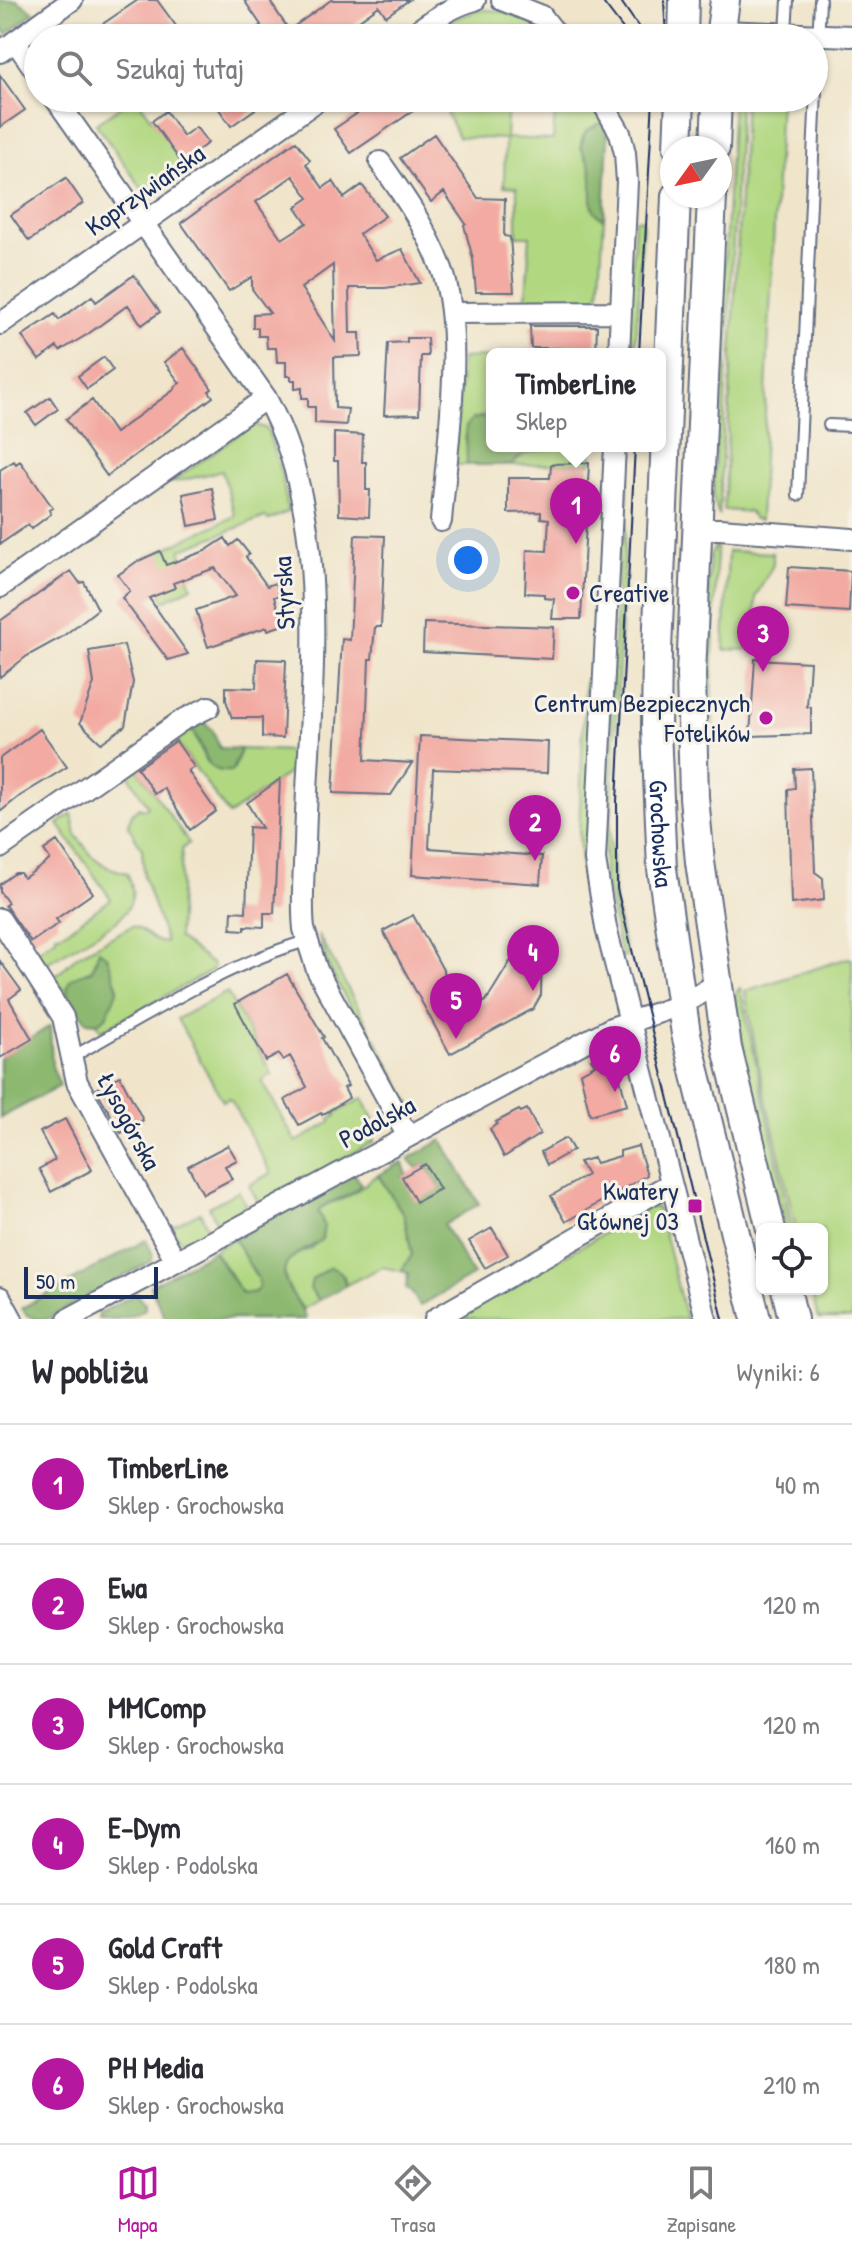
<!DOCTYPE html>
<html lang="pl">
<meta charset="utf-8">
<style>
:root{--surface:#fff;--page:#f7f7f7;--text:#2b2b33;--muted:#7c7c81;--line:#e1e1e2;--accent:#b5179e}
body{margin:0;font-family:"Patrick Hand",sans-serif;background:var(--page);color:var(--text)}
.controls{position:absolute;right:24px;bottom:24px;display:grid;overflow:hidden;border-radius:12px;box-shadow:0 2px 6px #0004}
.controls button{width:72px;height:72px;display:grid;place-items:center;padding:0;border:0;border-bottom:2px solid var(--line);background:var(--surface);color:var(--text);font:40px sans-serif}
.compass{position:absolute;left:660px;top:136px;width:72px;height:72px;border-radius:50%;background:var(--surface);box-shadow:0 2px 6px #0004;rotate:237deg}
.scale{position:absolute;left:24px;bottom:20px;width:134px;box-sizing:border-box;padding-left:8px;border:4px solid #1b2f5e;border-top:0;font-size:22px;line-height:28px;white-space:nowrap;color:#1b2f5e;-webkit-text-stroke:6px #f7f3e8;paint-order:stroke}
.you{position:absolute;left:468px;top:560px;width:28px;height:28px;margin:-20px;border:6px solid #fff;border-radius:50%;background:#1a73e8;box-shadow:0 0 0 12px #1a73e833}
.badge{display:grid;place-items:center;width:52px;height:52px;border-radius:50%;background:var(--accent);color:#fff;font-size:26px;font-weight:700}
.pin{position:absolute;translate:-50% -66px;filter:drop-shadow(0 2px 4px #0008)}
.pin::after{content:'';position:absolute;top:42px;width:28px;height:24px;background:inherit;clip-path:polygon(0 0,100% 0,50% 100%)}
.popup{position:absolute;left:486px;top:348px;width:180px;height:104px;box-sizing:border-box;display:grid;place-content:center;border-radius:12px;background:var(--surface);filter:drop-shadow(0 2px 6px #0005);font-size:26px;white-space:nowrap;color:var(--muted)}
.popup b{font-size:30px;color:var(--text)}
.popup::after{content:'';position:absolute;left:50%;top:100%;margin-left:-16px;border:16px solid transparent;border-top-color:var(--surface)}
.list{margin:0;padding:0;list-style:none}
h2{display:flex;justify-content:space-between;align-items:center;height:104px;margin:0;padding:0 32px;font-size:34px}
h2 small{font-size:26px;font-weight:400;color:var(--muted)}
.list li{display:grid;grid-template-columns:52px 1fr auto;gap:24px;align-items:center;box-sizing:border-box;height:120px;padding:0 32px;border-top:2px solid var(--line)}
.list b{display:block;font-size:30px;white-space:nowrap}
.list p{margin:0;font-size:26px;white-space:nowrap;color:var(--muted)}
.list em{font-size:26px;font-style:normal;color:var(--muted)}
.icon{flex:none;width:44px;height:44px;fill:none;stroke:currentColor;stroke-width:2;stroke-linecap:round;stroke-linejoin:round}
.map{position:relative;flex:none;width:852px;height:1319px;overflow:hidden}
.search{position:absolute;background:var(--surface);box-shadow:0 2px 6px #0004;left:24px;right:24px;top:24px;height:88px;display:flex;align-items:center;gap:20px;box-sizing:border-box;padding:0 28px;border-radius:44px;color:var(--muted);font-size:30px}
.sheet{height:824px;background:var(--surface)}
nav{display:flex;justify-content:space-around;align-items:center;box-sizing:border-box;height:112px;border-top:2px solid var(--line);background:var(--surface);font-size:22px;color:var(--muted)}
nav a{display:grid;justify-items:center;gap:4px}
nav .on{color:var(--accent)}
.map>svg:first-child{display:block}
.green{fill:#b1d881;stroke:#668470;stroke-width:2}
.forest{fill:#8cb86f;stroke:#547466;stroke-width:2}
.building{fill:#f2aaa2;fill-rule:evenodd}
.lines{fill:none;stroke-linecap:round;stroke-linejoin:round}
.lane-casing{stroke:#666f84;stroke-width:14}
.street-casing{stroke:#666f84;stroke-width:24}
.secondary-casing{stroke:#666f84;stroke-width:32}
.lane{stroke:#fff;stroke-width:10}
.street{stroke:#fff;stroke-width:20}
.secondary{stroke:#fff;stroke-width:28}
.tram{stroke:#1b2f5e;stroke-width:2}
.poi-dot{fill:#b5179e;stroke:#f7f3e8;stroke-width:3}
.labels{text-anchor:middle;stroke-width:6;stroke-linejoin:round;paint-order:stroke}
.street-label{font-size:26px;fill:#1b2f5e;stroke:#f7f3e8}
.poi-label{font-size:26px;fill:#1b2f5e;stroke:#f7f3e8;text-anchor:end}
</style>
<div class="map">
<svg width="852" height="1319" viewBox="0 0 852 1319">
<rect width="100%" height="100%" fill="#f7f3e8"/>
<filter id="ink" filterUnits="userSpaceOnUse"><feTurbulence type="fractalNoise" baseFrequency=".0125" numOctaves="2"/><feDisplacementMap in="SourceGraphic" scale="16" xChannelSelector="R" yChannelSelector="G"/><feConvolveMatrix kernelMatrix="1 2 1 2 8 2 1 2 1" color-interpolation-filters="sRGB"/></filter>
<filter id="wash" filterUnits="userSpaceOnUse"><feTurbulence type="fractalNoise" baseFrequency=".006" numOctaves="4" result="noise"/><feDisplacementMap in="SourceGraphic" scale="32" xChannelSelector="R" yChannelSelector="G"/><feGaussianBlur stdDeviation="1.8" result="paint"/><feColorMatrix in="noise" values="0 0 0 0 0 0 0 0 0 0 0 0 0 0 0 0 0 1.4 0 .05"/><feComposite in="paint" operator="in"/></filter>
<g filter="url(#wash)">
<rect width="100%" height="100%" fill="#f0e5cb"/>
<path class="green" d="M481 10C504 9 522 16 539 30L538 38H451V20Z
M132 98H137L189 172 150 200 96 124Z
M466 98H508L506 138 553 140 556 98H586L603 122C594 126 582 132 581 143 580 154 591 162 592 173 594 189 586 211 604 219L599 298H526L530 236H517V187L504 186 505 139 458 137 446 112Z
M733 98H740L719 516 713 499Z
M745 98H780L760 520 754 519 749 512 724 510Z
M635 219 643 220 635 354H627Z
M492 357V416L479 417 465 437 469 456 467 465H454L462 358Z
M253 424 267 429 282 477 288 512 269 520 265 517 180 550 192 587 164 601 145 558 235 516 222 471 170 483Z
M557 446H591V463L512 465C523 448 541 452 557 446Z
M623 446H630L610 837 615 903 626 956 621 957 604 873Z
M717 543 712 685 714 743 706 735V650L710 555Z
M728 551 773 553V565L756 596 755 649 724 650Z
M588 678H594L595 681 588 894 583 898 579 830 585 680Z
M192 729 205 760 215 769H234L241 749 292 751 291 771 229 815 176 741Z
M137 768 189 843 182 849 178 938 213 965V970L101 1031 97 1023 106 1017 118 989 107 956 95 959 92 970 77 976 68 996 55 977 78 955 132 926C146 929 153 945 166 942L144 877 142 849 128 825 132 813 139 807 144 809 148 806 128 774Z
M72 814 76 835 92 856 107 867 127 873C137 894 133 906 116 922L45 964 37 951 56 938V934L63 933 111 899 58 824Z
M318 934 413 1108 408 1111 403 1108 327 963Z
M848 958 852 959V1319H818L811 1289H822V1229H796L758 1063 745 991Z
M740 988 792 1229H786L750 1080 735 1005V994Z
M227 992 272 1074 262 1081 296 1142 331 1122 330 1119 336 1116 335 1113 363 1098 373 1118 374 1142 259 1204 249 1185 271 1173 230 1098 223 1101 177 1019Z
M378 1175 404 1215 412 1255 401 1271 382 1267 346 1285 344 1276 311 1289 319 1300 303 1309C284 1285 270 1260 311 1249L324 1225 318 1211C326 1202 333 1203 343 1199 356 1194 365 1182 378 1175Z
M238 1191 247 1206V1210L221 1224 217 1223 209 1207Z
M651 1206 658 1209 686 1319H455Z
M200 1212 208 1228 207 1232 188 1242H182L171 1227Z
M234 1239 258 1279 259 1287C244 1308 235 1284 229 1272 224 1265 218 1258 213 1251Z"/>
<path class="forest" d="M0 0H17L34 12 7 34 0 25Z
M603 122 608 135 604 219C585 210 595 187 591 171 590 162 583 155 581 146L586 131Z
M492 416V446H557C541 453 523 448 512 465H467L466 426 473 419Z
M203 721 213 731 220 748 241 749 232 771C210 773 209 765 202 748 199 741 195 736 192 729Z
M99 950 107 956 118 989 106 1017 97 1023 87 1022C80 1012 56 988 74 977 80 974 86 974 92 970Z
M50 1026 52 1066 60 1086 0 1118V1058Z
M442 1140 479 1204 444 1225 473 1275 420 1306 412 1293 406 1288 408 1273 401 1271 412 1255 404 1215 378 1175 402 1162 407 1174 402 1177 439 1188 425 1164 417 1168 408 1159Z
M354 1173 361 1184C350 1201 330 1197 318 1211L324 1225 322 1239C313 1248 303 1249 294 1256 268 1275 301 1299 306 1319H166L150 1286 213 1251 242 1294 255 1292 259 1287 258 1279 234 1239Z
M146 1240 153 1255 151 1261 47 1319C34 1319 28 1319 22 1308Z
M330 1267 341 1272 346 1285 319 1300 310 1289 312 1279Z
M136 1293 145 1303V1309C131 1319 117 1319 98 1319L99 1314Z"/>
<g id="blocks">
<path class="building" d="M138 0H157L176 26 159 38H82Z
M244 0H269L289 30 331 0H409L386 16 379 6 334 38H244L261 25Z
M0 75 25 110 0 127Z
M211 98H271L231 126Z
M380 98H432L351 153 334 129Z
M166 111 183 136 196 127 208 143 181 162 152 121Z
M434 134 478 198 505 199 504 236 510 237 514 292H476L473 259 464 225 466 224 444 192 431 202 400 158Z
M296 141 310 160 306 164 323 188 333 181 344 198 362 185 385 216 359 234 376 260 402 249 420 283 385 288H349L350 333H360L361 356 334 357 335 408 348 409 346 425 315 423V407H308V398H302V388L295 389V380H291V376H286V362H277L276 348H267L266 336H258V328H253V314L270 313 252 289V277L229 291 181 223ZM293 176 309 198 296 207 307 223 282 239 256 202ZM333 265 335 341 301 288Z
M66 178 83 203 29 241 11 215Z
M134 275 160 312 142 325 128 305 88 334 60 351 57 347 39 360 22 336 55 314 59 320 92 296 96 302Z
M530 326H597L596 354H560L559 348H531Z
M407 338H427L428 356H421L419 414 384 415 388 343 407 342Z
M183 348 212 389 209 391 213 397 107 476 66 419 92 400 115 433 175 389 174 387 180 383 164 362Z
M104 357 113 370 87 389 78 376Z
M50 397 58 409 36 425 27 413Z
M334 433 363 435 362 462H366V490H370L369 517 339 515 338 461H334Z
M14 461 16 464 20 461 53 508 49 510 51 514 31 529 28 525 0 544V470Z
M589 463 581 619H552L554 599 544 598V594L525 593 527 550 547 551 549 519 541 518V512L508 513V478H550L551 464Z
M212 488 218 520 189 526 183 494Z
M355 535 385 536 381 627H375L372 659H369L365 760 412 763 391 795 333 793 342 639 350 640Z
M225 538 230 546 238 540 249 554 246 557 267 586 275 583 279 595 274 597 283 625 268 630 267 627 208 647 196 610 236 596 215 568 173 583 175 588 149 598 188 654 168 660 122 598 130 591 118 575 136 562 160 551 166 565 205 551Z
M789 567 851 571 849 612 786 608Z
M71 571 80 583 84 582 98 609 62 637 27 656 0 677V621Z
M424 623 554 627 552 659 423 652Z
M124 645 133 682 125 726 101 743 80 723 94 683 89 651Z
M257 659 286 660 283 738 262 737V718H232L226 700V687L256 688Z
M755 659 810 662 807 707H811V734L750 736Z
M40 729 67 767 20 796 0 812V758Z
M420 736 548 742 547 773 433 769 429 848 542 856 540 884 412 875Z
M176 741 194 767 188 771 216 811 190 830 164 788 155 794 137 768Z
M811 768 815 872 823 878 824 900 791 904 788 789 795 788 794 769Z
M280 779 274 913H264V927L245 926V930L231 929 232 911 246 912 249 827 262 828 247 803Z
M57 841 93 893 56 919 59 923 31 942 5 905 8 903 0 892V884L15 873H20L24 878 46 863 50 859 44 850Z
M413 915 466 1012 486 1001 513 957 514 950 542 951 541 995 533 1009 450 1054 383 931Z
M0 961 21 990 9 999 32 1039 0 1058Z
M287 974 324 1037 322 1038 348 1086 344 1088 349 1098 322 1115 321 1113 299 1125 285 1100 307 1087 290 1056 283 1060 279 1054 266 1061 235 1004Z
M601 1053 615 1059 627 1105 590 1115 580 1073 595 1065 591 1059Z
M120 1076 143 1120 121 1133 96 1089Z
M527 1109 540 1134 504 1157 490 1129 497 1124 496 1122 519 1110 521 1112Z
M65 1119 92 1170 51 1192 39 1169 55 1160 40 1132Z
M566 1138 573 1150 547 1165 541 1152Z
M228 1145 237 1160 225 1166 232 1179 203 1194 188 1166Z
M638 1146 647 1175 566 1222 551 1196 587 1175 579 1162 593 1158 596 1163 620 1156V1151Z
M425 1164 440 1189 416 1202 402 1177Z
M492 1228 508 1255 485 1268 469 1241Z"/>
</g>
</g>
<g filter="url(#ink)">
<use href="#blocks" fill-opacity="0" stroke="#666f84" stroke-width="2"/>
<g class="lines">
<g class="lane-casing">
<path id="lane" d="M786 32 788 0
M829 425 852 426
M798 495 820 0
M72 1057C148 1015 223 966 306 941"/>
</g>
<g class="street-casing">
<path id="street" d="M502 0 542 16 559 38
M720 31 852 36
M407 38C428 23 449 7 475 0
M15 41 38 74
M0 52 72 0
M55 98 266 398C337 526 308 702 305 843 304 872 301 901 304 929L317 970 407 1135
M600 98 620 133 625 153 627 182 619 354
M380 162C404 196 427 229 442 269 465 335 447 449 441 521
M452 313 621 312
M0 324 321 98
M615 446 595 860 606 928 706 1319
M696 529H720L852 539
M0 587 266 398
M0 848 181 721 209 707
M0 919 63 1017 77 1082 176 1261
M0 1297 12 1319
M68 1319 611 1028 681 1005 717 984
M435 1319 670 1184"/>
</g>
<g class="secondary-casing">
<g id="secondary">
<path d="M683 38 684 0"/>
<path d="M720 38 725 0"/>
<path d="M678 148 680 98"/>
<path d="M715 148 717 98"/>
<path id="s1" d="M676 196 657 650 656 729 662 869 686 1034 756 1319"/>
<path d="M712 196 691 675 694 797 700 862 727 1048 771 1229"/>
<path d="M786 1289 793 1319"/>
</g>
</g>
<use href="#lane" class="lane"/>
<use href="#street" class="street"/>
<use href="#secondary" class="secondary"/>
<path class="tram" d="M601 0 630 38
M620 0 646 38
M664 0 666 38
M639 354 653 98
M635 446 617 801V889L723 1319"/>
</g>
</g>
<g class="poi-dot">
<circle cx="573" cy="593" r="8"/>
<circle cx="766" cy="718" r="8"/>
<rect x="687" y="1198" width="16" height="16" rx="4"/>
</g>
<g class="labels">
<g class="street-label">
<text transform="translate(145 190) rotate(-35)" y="9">Koprzywiańska</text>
<text transform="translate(284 593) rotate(-93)" y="9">Styrska</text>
<text dy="9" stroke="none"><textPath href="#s1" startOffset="638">Grochowska</textPath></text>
<text transform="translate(129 1121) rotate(62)" y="9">Łysogórska</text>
<text transform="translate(377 1122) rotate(-28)" y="9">Podolska</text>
</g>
<g class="poi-label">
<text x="589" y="602" text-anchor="start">Creative</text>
<text x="750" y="712">Centrum Bezpiecznych<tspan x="750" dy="30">Fotelików</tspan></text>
<text x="679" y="1200">Kwatery<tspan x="679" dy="30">Głównej 03</tspan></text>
</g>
</g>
</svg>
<div class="controls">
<button><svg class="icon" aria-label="locate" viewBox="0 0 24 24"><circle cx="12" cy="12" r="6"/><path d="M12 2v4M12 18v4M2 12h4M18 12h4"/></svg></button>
</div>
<svg class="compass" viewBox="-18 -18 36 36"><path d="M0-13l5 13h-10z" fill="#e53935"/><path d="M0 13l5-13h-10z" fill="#7c7c81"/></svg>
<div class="scale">50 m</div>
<div class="you"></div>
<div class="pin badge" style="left:576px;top:544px">1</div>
<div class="popup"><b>TimberLine</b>Sklep</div>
<div class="pin badge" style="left:535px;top:861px">2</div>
<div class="pin badge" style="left:763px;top:672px">3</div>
<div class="pin badge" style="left:533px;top:991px">4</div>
<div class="pin badge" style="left:456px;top:1039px">5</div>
<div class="pin badge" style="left:615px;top:1092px">6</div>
<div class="search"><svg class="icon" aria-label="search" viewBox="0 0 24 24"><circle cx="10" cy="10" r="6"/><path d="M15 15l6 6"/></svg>Szukaj tutaj</div>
</div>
<section class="sheet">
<h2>W pobliżu<small>Wyniki: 6</small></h2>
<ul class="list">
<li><span class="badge">1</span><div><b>TimberLine</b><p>Sklep · Grochowska</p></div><em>40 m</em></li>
<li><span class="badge">2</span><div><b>Ewa</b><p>Sklep · Grochowska</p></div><em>120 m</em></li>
<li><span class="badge">3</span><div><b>MMComp</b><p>Sklep · Grochowska</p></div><em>120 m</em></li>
<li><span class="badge">4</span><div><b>E-Dym</b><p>Sklep · Podolska</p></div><em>160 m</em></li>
<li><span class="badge">5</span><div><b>Gold Craft</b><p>Sklep · Podolska</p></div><em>180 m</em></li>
<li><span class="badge">6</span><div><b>PH Media</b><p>Sklep · Grochowska</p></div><em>210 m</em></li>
</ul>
</section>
<nav>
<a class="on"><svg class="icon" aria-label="map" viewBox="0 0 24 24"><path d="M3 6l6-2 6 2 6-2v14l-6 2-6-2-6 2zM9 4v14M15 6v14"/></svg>Mapa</a>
<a><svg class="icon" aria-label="directions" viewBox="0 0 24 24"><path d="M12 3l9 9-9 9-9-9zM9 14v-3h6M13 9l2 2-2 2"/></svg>Trasa</a>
<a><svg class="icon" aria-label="saved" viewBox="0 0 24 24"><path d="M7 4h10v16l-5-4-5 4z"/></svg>Zapisane</a>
</nav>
